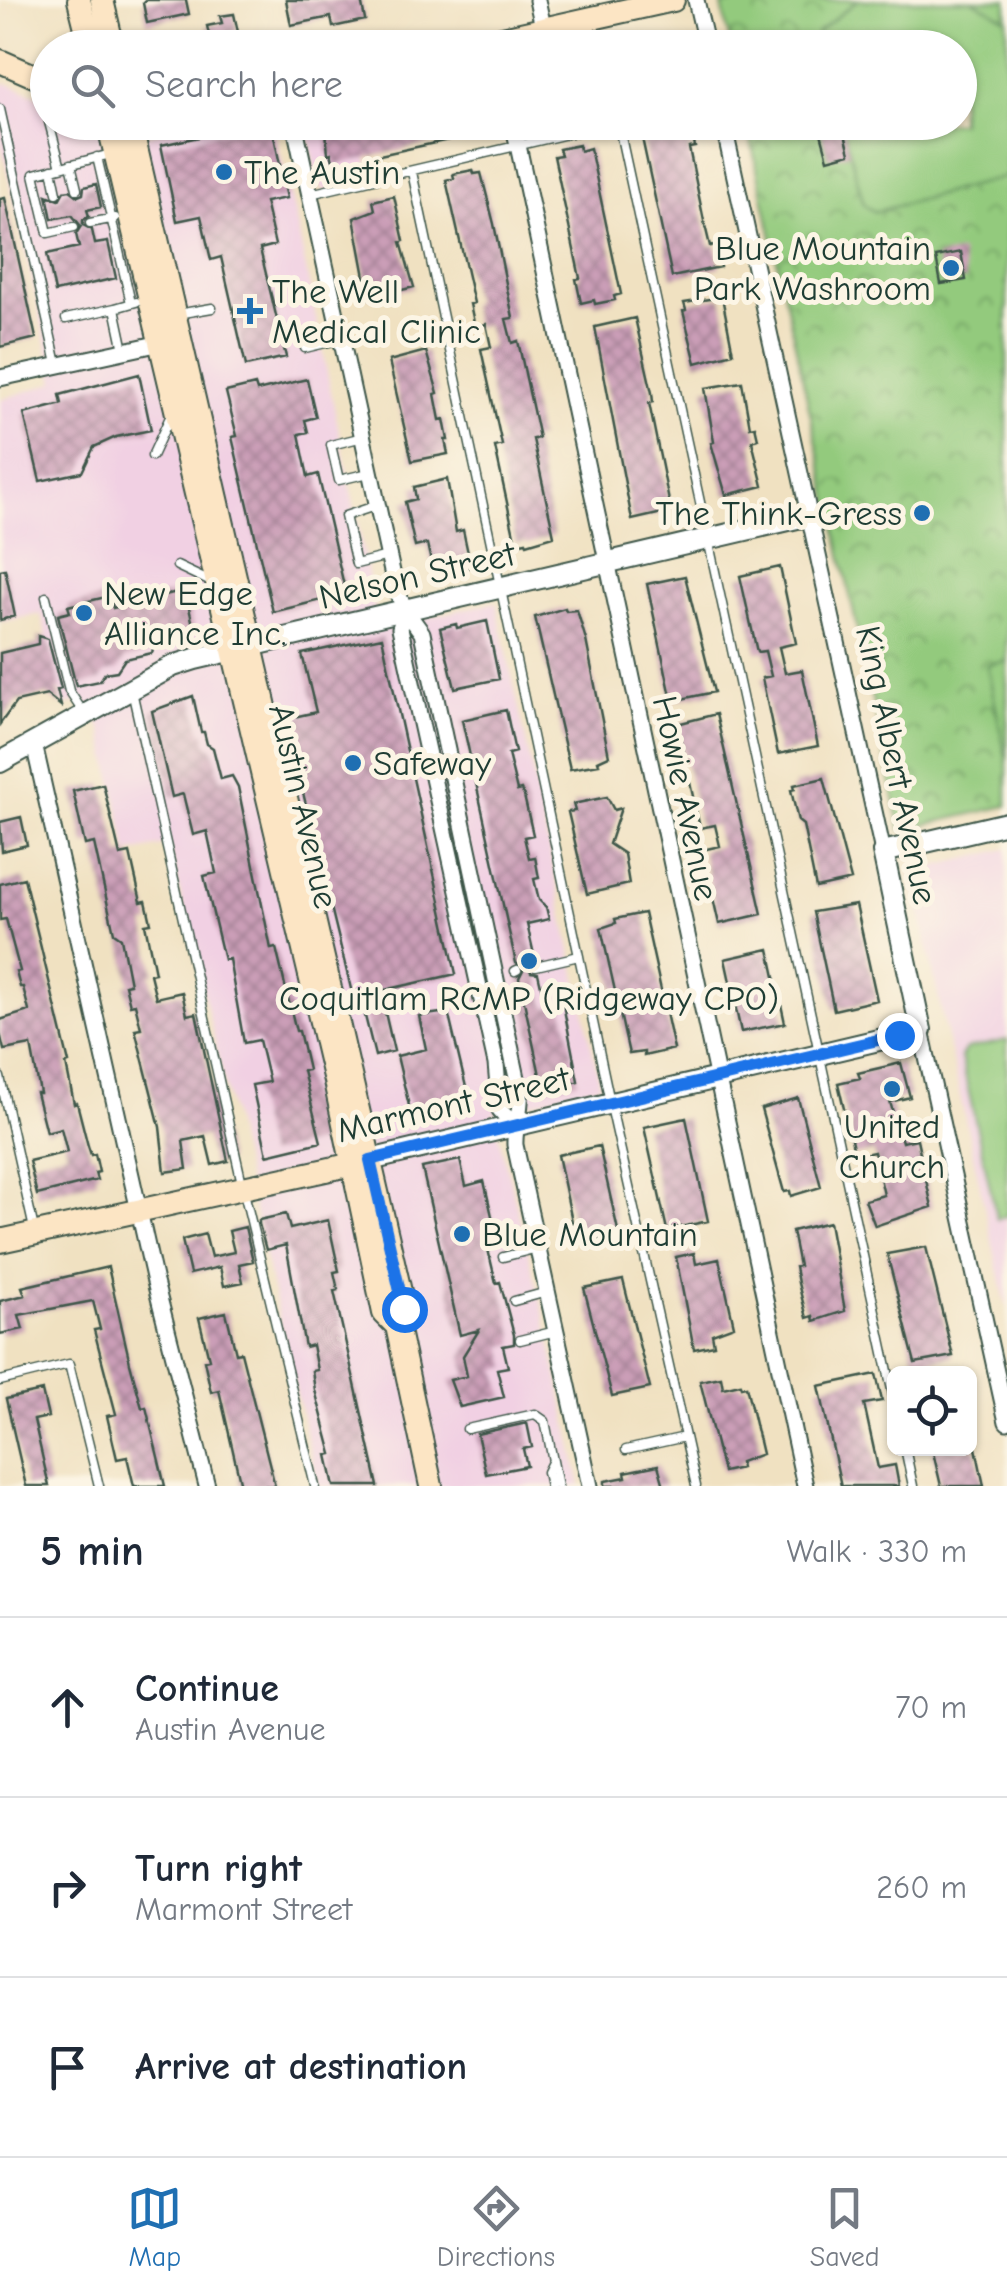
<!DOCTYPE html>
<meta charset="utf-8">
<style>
:root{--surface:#fff;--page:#f2f2f3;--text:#1f2937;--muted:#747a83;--line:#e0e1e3;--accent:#1f6fb2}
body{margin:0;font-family:"Comic Neue",sans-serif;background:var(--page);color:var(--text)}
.controls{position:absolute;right:30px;bottom:30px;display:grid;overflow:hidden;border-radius:15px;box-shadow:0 2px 8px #0004}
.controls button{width:90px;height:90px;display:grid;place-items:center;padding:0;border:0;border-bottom:2px solid var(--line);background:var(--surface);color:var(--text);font:50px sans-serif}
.stop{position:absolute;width:30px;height:30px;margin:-22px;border:8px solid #1a73e8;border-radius:50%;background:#fff}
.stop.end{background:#1a73e8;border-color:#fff;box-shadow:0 2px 10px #0008}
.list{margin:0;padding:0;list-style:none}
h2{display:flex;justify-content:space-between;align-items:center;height:130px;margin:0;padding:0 40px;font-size:42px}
h2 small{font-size:32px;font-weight:400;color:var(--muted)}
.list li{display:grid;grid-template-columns:65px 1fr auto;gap:30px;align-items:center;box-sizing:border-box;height:180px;padding:0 40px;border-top:2px solid var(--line)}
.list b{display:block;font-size:38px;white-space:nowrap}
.list p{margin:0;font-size:32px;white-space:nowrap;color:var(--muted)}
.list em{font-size:32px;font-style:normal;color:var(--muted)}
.icon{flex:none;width:55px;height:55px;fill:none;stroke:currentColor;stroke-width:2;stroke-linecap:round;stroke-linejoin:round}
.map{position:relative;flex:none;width:1007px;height:1486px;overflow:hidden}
.search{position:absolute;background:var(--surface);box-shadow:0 2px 8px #0004;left:30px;right:30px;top:30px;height:110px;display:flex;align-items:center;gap:25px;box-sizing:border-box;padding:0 35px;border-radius:55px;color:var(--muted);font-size:38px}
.sheet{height:670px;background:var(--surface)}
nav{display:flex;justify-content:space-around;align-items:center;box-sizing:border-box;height:140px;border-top:2px solid var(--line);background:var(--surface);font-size:28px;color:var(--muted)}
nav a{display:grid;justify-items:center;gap:5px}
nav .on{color:var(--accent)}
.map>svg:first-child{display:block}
.built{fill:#f1d0e3}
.park{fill:url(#park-crowns);stroke:#598458;stroke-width:2.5}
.pitch{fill:#93ca7d;stroke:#598458;stroke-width:2.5}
.building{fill:url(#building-cross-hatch)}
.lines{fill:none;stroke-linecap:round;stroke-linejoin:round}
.service-casing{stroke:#3e5649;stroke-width:11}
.minor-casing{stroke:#3e5649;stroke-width:19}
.tertiary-casing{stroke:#3e5649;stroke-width:24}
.secondary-casing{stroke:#3e5649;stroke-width:26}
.service{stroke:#fff;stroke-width:8}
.minor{stroke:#fff;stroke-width:15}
.tertiary{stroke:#fff;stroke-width:20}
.secondary{stroke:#fce5c4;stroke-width:22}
.route{stroke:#1a73e8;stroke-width:12}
.poi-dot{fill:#1f6fb2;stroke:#fcf5e5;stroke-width:4}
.labels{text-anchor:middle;stroke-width:10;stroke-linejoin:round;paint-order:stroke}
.poi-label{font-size:35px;fill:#1f3d34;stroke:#fcf5e5;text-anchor:start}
.street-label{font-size:35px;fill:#1f3d34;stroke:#fcf5e5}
</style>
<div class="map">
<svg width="1007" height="1486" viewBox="0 0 1007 1486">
<defs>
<pattern id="park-crowns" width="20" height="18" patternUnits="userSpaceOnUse" patternTransform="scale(2.5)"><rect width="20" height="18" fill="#93ca7d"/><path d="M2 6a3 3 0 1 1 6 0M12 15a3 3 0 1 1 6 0" fill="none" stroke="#77a567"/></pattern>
<pattern id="building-cross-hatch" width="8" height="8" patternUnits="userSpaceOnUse" patternTransform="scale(2.5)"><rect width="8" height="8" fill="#cb9eb7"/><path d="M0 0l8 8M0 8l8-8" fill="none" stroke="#a48296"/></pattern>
</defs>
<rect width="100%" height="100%" fill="#fcf5e5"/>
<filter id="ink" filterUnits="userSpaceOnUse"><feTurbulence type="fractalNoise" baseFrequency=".01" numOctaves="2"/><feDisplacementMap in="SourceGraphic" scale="20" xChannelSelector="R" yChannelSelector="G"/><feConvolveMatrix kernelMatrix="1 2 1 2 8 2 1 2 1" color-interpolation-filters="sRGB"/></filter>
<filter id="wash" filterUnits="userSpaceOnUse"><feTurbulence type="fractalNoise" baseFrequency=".0048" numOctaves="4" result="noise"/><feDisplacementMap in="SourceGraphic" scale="40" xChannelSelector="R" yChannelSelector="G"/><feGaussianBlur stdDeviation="2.25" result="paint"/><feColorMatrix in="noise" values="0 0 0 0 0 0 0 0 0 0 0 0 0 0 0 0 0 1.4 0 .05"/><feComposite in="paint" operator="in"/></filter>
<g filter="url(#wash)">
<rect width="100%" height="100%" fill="#f0e1c1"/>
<path class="built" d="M6 83 47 99 48 122 107 123 141 136 200 123H273L295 215 379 628 496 602 600 1085 493 1113 547 1326 581 1486H318L169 844 128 853 102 729 83 700 63 706 41 614 0 622V400L55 382 0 140V84Z
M306 123H359L372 180 324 191 316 176Z
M1007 849V1310L911 872Z"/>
<path class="park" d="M748 0H1007V806L901 830 747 123 960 122V48L731 47 722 6Z"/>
<path class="pitch" d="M858 0H972L1007 19V176L875 212 864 205 842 123 960 122V48L821 47 817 33Z
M1007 661V762L987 665Z
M1007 1040V1216L997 1219 961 1057 966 1049Z"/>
<g id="blocks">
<path class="building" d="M146 0H186L189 14 147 23 143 3Z
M286 0H361L365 20 333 27 331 17 291 25Z
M234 14 238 32 228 34 231 48H212L207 26 222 23 220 16Z
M271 122 287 198 265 202 275 245 260 249 286 357 246 366 221 257 211 260 201 216 177 221 161 145Z
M368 122H473L476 134 334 165 331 153 328 154 326 131Z
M818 122H842L850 153 828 159Z
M691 128 695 147 689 148 704 221 710 246 716 245 720 267 672 277 642 138Z
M579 145 580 151 590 148 621 294 614 296 615 300 595 304 594 300 581 303 576 279 580 278 554 156 561 155 559 149Z
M473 170 474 174 481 173 494 224 513 318 506 319 512 343 518 341 539 438 533 439 554 536 527 544 526 542 516 544 495 447 502 445 481 349 491 347 486 324 475 327 470 304 474 303 446 180 454 178 453 174Z
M96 184 101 207 87 210 89 216 83 220V225L92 230 95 244 108 242 116 278 55 292 47 254 79 247 76 234 81 226 72 215 52 219 47 195 59 200 64 191 70 190 78 196 83 194 84 187Z
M394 196 404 241 401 242 414 287 369 298 354 218 375 210 373 201Z
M5 198 36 338 0 347V199Z
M961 252 966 280 941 284 936 257Z
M722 297 733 353 696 363 683 311 686 310 684 303Z
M635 318 652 393 653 402 649 403 671 511 632 520 595 327Z
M426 351 438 393 435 394 440 420 444 419 448 440H445L448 454 412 461 389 361Z
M139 374 151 430 116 437 94 447 82 472 40 481 24 414 62 404 60 395Z
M307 379 316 417 305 420 308 432 299 434 308 477 318 474 346 594 273 612 232 437 237 436 226 392 255 385 257 391Z
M742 382 750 427 755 426 758 439 752 441 763 486 726 495 711 443 714 442 705 388Z
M447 479 456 532 463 530 471 567 434 575 427 544 415 547 405 502 416 499 414 487Z
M780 567 796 643 779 647 785 673 802 670 818 746 778 754 762 678 771 676 765 651 757 652 740 576Z
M5 569 15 616 0 620V570Z
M685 576 714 692 672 701 647 584Z
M185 590 195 634 154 646 152 653 125 659 117 671 105 673 100 681 76 686 58 615 70 612 68 606 110 596 113 608Z
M565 608 566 611 577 610 586 640 609 756 598 761 599 764 570 769 535 617Z
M487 621 499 679 455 688 440 628 456 624 457 628Z
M38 636 48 639 61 689 57 690 61 706 47 695 16 702 0 724V653L38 644Z
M382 637 456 974 380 991 394 1051 375 1056 360 996 353 997 285 719 316 712 302 654Z
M193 696 201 732H204L207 744 213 748 221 779 232 776 238 787 271 949 276 948 296 1031H299L308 1070 303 1071 321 1142 267 1155 252 1085 269 1082 259 1040 244 1043 229 959 224 960 204 876 216 873 207 831 193 835 183 794 172 797 152 711Z
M506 710 515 752 508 754 517 791 521 790 524 796 533 835 524 837 529 858 535 857 539 878 534 879 539 900 546 907 549 919 527 924 535 959 529 967 531 972 538 973 546 1008 563 1004 578 1081 543 1089 519 978 524 968 516 963 462 720Z
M716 714 762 914 719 924 702 850 720 846 715 825 700 828 677 724Z
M824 778 851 880 816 888 803 825 798 821 791 790 795 789 794 785Z
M103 784 120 855 130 853 141 902 146 901 151 923 145 924 155 973 150 974 156 998 182 992 187 1015 196 1013 228 1161 212 1165 205 1136 183 1141 187 1169 165 1172 160 1127 135 1029 141 1028 135 1004 130 1005 125 985 130 984 121 938 114 933 94 843 85 845 73 791Z
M607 797 614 810 621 808 609 844 624 854 629 884 587 894 568 812 575 811 573 804Z
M21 817 27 845 2 851 0 822Z
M24 878 69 1063 66 1064 74 1104 77 1103 88 1146 91 1155 95 1154 99 1172 95 1173 97 1180 37 1195 29 1161 67 1152 61 1128 46 1132 36 1093H40L31 1045 4 1050 0 1033V1020L29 1011 23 987H20L16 972 20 971 6 919 0 920V884Z
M856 905 877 1000 834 1010 813 912Z
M644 913 674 1049 644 1056V1052L629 1054 601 928 616 923 615 919Z
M769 949 785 1023 741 1032 725 959Z
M448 1012 471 1108 421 1119 419 1112 411 1114 397 1056 426 1049 419 1016Z
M901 1063 910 1097 890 1102 902 1142 917 1139 932 1207 875 1226 865 1200 884 1195 874 1152 855 1156 838 1083 860 1078 858 1073Z
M798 1098 821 1187 791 1196 790 1191 784 1192 761 1109Z
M686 1118 708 1221 667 1230 644 1127Z
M599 1146 619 1235 577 1245 558 1155Z
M460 1160 466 1186 484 1181 497 1238 486 1241 496 1283 500 1282 514 1335V1344L503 1346 508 1367 497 1369 504 1397 460 1407 450 1380 467 1376 463 1356 479 1330 460 1335 422 1168Z
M286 1214 290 1229 328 1220 339 1271 334 1272 338 1290 334 1291 378 1486H334L327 1455 332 1454 315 1390 312 1371 317 1370 312 1345 305 1347 286 1245 266 1250 259 1224V1220Z
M829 1222 845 1311 814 1321 813 1316 807 1318 798 1283 795 1267 799 1266 792 1231Z
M245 1227 253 1261 239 1264 243 1282 224 1286 220 1267 190 1274 182 1240 205 1234 211 1257 234 1252 229 1231Z
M926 1247 953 1356 915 1363 887 1254Z
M694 1253 696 1264 719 1259 734 1326 712 1334 714 1345 694 1349 676 1257Z
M108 1267 130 1363 142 1408 146 1407 165 1486H134L127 1457 117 1459 107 1416 116 1414 94 1330 100 1329 93 1301 19 1315 23 1329 0 1334V1301L25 1295 22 1287Z
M623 1280 650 1388 612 1396 584 1288Z
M226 1312 236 1353 241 1352 275 1486H241L219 1390 211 1392 204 1360 209 1359 199 1318Z
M876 1374 882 1401 864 1404 878 1468 895 1465 899 1486H841L819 1386Z
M721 1377 723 1388 740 1384 741 1387 746 1386 762 1454 740 1462 741 1468 723 1472 700 1381Z
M42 1391 48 1417 34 1420 49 1486H26L6 1399Z
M527 1423 532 1447 523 1449 527 1466 486 1474 477 1434Z
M932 1448H976L984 1486H941Z
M658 1465 664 1486H605V1481L626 1477 625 1472Z"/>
</g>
</g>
<g filter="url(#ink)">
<use href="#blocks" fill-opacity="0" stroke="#3e5649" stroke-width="2.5"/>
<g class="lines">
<g class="service-casing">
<path id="service" d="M48 105V117
M0 109 57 364
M49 122 61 167
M618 123 894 1399
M97 157 131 303
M71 164 77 189
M52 169 57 193
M412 172 610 1102 696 1486
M310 194 619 122
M90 223 115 218
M74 227 48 233 34 174 111 154
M177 314 212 308
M66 319 115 308
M305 348 342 339
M124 350 115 308 136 302
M363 437 331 445 339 480 369 473
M152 456 170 417
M378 505 345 516 356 564 388 556
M177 566 213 583
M46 597 69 691 85 715
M132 691 243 1188 315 1486
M536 966 579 956
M515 971 517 970
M0 1077 34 1229
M503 1257 538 1248
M514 1301 547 1292
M520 1340 556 1331
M0 1381 69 1364 99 1486
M467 1429 535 1414 545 1421 558 1486
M905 1448 913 1486
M626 1450 685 1437
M550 1486 547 1472 552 1462"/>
</g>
<g class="minor-casing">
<path id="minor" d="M537 0 543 27
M696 0 707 48
M294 122 396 590 406 611 422 633 520 1092C522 1110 514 1126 515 1145L590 1486
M513 122 805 1486
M723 122 883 852
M0 378 161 343
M406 611 400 628 496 1064 500 1110 514 1125
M34 744 155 1282 207 1486
M921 1030 1007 1422"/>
</g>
<g class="tertiary-casing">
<path id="tertiary" d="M0 762 173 666 195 659 810 515
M370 1160 921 1030 883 852 1007 823"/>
</g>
<g class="secondary-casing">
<path id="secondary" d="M79 0 91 48
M102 0 113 48
M458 48 673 0
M0 61 48 82
M108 122 335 1081 384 1313 397 1326
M130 122 404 1309 397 1326 431 1486
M0 1241 367 1161"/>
</g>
<use href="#service" class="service"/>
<use href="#minor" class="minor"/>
<use href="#tertiary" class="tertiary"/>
<use href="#secondary" class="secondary"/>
</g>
</g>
<g class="lines" filter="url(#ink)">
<path class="route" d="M404 1309 370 1160 899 1035"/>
</g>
<g class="poi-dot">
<circle cx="224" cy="172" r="10"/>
<circle cx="951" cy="268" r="10"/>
<path d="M245 296h10v10h10v10h-10v10h-10v-10h-10v-10h10z"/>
<circle cx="922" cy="513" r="10"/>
<circle cx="84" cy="613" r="10"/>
<circle cx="353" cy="763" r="10"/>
<circle cx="529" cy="961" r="10"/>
<circle cx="892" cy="1089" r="10"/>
<circle cx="462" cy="1234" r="10"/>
</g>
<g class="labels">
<g class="poi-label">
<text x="244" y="184">The Austin</text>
<text x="931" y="260" text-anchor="end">Blue Mountain<tspan x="931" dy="40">Park Washroom</tspan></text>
<text x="272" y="303">The Well<tspan x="272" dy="40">Medical Clinic</tspan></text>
<text x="902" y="525" text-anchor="end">The Think-Gress</text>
<text x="104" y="605">New Edge<tspan x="104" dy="40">Alliance Inc.</tspan></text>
<text x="373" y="775">Safeway</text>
<text x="529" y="1010" text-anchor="middle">Coquitlam RCMP (Ridgeway CPO)</text>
<text x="892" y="1138" text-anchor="middle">United<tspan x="892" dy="40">Church</tspan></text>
<text x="482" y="1246">Blue Mountain</text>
</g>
<g class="street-label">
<text transform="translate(417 575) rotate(-13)" y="12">Nelson Street</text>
<text transform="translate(897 765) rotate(78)" y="12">King Albert Avenue</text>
<text transform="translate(686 798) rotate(78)" y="12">Howie Avenue</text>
<text transform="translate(304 806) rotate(77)" y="12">Austin Avenue</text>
<text transform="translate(453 1104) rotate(-13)" y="12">Marmont Street</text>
</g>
</g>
</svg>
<div class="controls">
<button><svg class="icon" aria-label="locate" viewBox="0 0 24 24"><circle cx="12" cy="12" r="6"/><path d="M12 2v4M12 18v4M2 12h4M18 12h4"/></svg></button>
</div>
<div class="stop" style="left:404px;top:1309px"></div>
<div class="stop end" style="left:899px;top:1035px"></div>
<div class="search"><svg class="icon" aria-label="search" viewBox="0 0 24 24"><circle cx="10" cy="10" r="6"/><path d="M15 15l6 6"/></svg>Search here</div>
</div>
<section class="sheet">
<h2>5 min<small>Walk · 330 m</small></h2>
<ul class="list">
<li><svg class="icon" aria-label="ahead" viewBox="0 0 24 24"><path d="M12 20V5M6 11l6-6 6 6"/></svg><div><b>Continue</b><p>Austin Avenue</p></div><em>70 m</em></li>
<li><svg class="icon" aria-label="right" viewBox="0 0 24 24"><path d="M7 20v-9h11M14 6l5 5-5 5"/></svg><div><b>Turn right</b><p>Marmont Street</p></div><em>260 m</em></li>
<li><svg class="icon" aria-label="arrive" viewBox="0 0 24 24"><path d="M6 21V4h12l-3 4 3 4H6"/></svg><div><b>Arrive at destination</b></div></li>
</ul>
</section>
<nav>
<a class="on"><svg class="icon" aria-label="map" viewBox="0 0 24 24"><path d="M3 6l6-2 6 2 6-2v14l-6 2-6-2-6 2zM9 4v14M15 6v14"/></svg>Map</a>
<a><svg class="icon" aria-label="directions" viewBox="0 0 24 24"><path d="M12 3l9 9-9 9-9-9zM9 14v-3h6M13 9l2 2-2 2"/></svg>Directions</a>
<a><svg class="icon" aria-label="saved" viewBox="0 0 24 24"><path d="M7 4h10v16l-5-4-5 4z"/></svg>Saved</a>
</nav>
